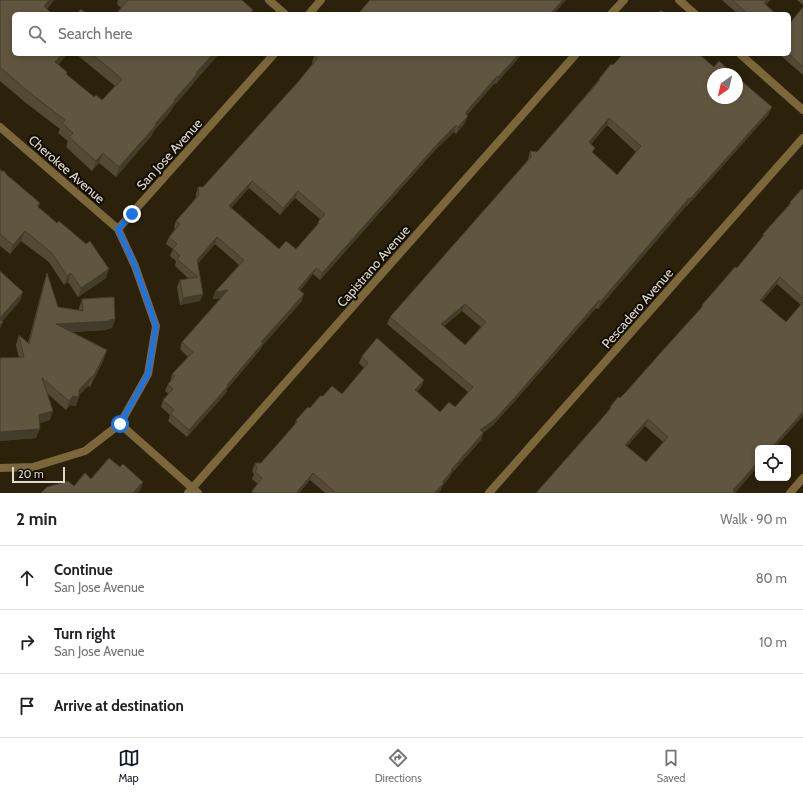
<!DOCTYPE html>
<meta charset="utf-8">
<style>
:root{--surface:#fff;--page:#f6f6f6;--text:#202124;--muted:#757577;--line:#e0e0e0;--accent:#111827}
body{margin:0;font-family:Cabin,sans-serif;background:var(--page);color:var(--text)}
.controls{position:absolute;right:12px;bottom:12px;display:grid;overflow:hidden;border-radius:6px;box-shadow:0 2px 6px #0003}
.controls button{width:36px;height:36px;display:grid;place-items:center;padding:0;border:0;border-bottom:1px solid var(--line);background:var(--surface);color:var(--text);font:20px sans-serif}
.compass{position:absolute;left:707px;top:68px;width:36px;height:36px;border-radius:50%;background:var(--surface);box-shadow:0 2px 6px #0003;rotate:214deg}
.scale{position:absolute;left:12px;bottom:10px;width:53px;box-sizing:border-box;padding-left:4px;border:2px solid #e0d9cc;border-top:0;font-size:11px;line-height:14px;white-space:nowrap;color:#e0d9cc;-webkit-text-stroke:3px #110d04;paint-order:stroke}
.stop{position:absolute;width:12px;height:12px;margin:-9px;border:3px solid #1a73e8;border-radius:50%;background:#fff}
.stop.end{background:#1a73e8;border-color:#fff;box-shadow:0 1px 4px #0008}
.list{margin:0;padding:0;list-style:none}
h2{display:flex;justify-content:space-between;align-items:center;height:52px;margin:0;padding:0 16px;font-size:17px}
h2 small{font-size:13px;font-weight:400;color:var(--muted)}
.list li{display:grid;grid-template-columns:26px 1fr auto;gap:12px;align-items:center;box-sizing:border-box;height:64px;padding:0 16px;border-top:1px solid var(--line)}
.list b{display:block;font-size:15px;white-space:nowrap}
.list p{margin:0;font-size:13px;white-space:nowrap;color:var(--muted)}
.list em{font-size:13px;font-style:normal;color:var(--muted)}
.icon{flex:none;width:22px;height:22px;fill:none;stroke:currentColor;stroke-width:2;stroke-linecap:round;stroke-linejoin:round}
.map{position:relative;flex:none;width:803px;height:493px;overflow:hidden}
.search{position:absolute;background:var(--surface);box-shadow:0 2px 6px #0003;left:12px;right:12px;top:12px;height:44px;display:flex;align-items:center;gap:10px;box-sizing:border-box;padding:0 14px;border-radius:6px;color:var(--muted);font-size:15px}
.sheet{height:244px;background:var(--surface)}
nav{display:flex;justify-content:space-around;align-items:center;box-sizing:border-box;height:56px;border-top:1px solid var(--line);background:var(--surface);font-size:11px;color:var(--muted)}
nav a{display:grid;justify-items:center;gap:2px}
nav .on{color:var(--accent)}
.map>svg:first-child{display:block}
.lines{fill:none;stroke-linecap:round;stroke-linejoin:round}
.minor{stroke:#7b673a;stroke-width:8}
.wall{fill:#534935;fill-rule:evenodd}
.shaded-wall{fill:#433c2b}
.building{fill:#60553e;stroke:#433c2b;fill-rule:evenodd}
.route{stroke:#1a73e8;stroke-width:5}
.labels{text-anchor:middle;stroke-width:4;stroke-linejoin:round;paint-order:stroke}
.street-label{font-size:13px;fill:#e0d9cc;stroke:#110d04}
</style>
<div class="map">
<svg width="803" height="493" viewBox="0 0 803 493">
<rect width="100%" height="100%" fill="#2c220c"/>
<g class="lines">
<path class="minor" d="M269 0 285 14
M679 0 695 14
M309 14 321 0
M611 14 624 0
M740 54 803 110
M0 127 118 229 135 266 156 326 148 374 120 424 85 451 33 467 0 468
M118 229 274 54
M120 424 198 493
M188 493 576 54
M489 493 803 138
M790 493 803 478"/>
</g>
<path class="wall" d="M0 0H54L47 9 14 54H67L58 65 67 72V75L94 97 102 100 115 86 76 54H219L194 82 193 84 172 108 171 111 153 132 152 135 116 177 99 163 92 171 66 147 68 141 58 133 60 129 26 103 0 81Z
M118 0H242L121 8 117 4Z
M722 0H770L766 5 776 14H738Z
M797 0H803V5Z
M803 7V75L779 54H789Z
M315 54H522L505 73 496 84 495 83 467 115 465 123 456 134 454 132 436 149 320 280 313 274 300 291 302 301 262 346 260 350 227 389 226 393 187 437 168 421 170 415 161 407 163 400 169 394 165 391 168 384 170 382 172 374 188 357 180 349 182 342 222 298 213 299 215 292 239 265 215 244 198 263 203 294 200 301 180 305 177 287 180 280 189 279 175 266 176 261 170 256 173 249 166 244 169 237 175 229 174 227 176 221 196 198V194L198 187H203L298 82 313 63 312 62ZM249 188 280 215 295 198 320 219 318 222 317 225 296 249H279L231 208Z
M613 65 714 67 769 114 687 206V205L598 309 596 308 514 402 492 426 483 433 481 440 451 474 449 478 442 486 441 490 438 493H325L310 480 299 493H251L252 491 258 484 252 479 254 474 252 471 255 463H261L294 426 296 420 323 396 342 394 364 368 359 363 362 356 424 380 421 387 417 392 440 412 455 407 468 392 387 324 390 317 528 160V159L530 151 537 152 597 82 599 79ZM607 125 636 152 617 175 593 154 591 144ZM462 311 481 327 465 345 444 326Z
M0 169 40 203 38 208 106 278 78 297 68 282 64 285 49 262 21 241 10 254 0 246Z
M803 190V416L774 448H758V466L735 493H536L608 413 610 407 626 392 700 310 702 305 737 268 761 239 763 234 788 206 790 202ZM777 284 801 305 786 322 762 301ZM645 426 663 442 646 462 627 446Z
M47 273 58 307 79 310V308L82 299 115 319 112 328 107 329 106 330 72 332 104 359 90 387 88 386 79 395 76 406 70 405 66 410 48 394 50 420 39 423 36 438 0 441V358H19L16 345 19 335 28 343 44 282Z"/>
<path class="shaded-wall" d="M49 0H54L42 14 44 6Z
M563 0H566L554 14H550Z
M767 0H770L762 10 764 3Z
M62 54H67L51 73 55 62Z
M213 54H219L194 82 193 84 172 108 171 111 153 132 152 135 116 177 119 167 196 73Z
M519 54H522L496 84 498 77Z
M497 76 495 83 462 120 465 113Z
M772 107 769 114 687 206 690 199Z
M468 116 465 123 456 134 458 127Z
M609 118 607 125 586 149 589 142Z
M456 125 454 132 436 149 320 280 322 273 439 142Z
M103 153 99 163 92 171 96 161Z
M252 181 249 188 226 213 229 206Z
M298 191 295 198 280 215 283 208Z
M689 198 687 205 598 309 600 302Z
M25 231 21 241 10 254 13 245Z
M217 237 215 244 195 267 197 260Z
M316 268 313 274 296 296 298 289Z
M109 269 106 278 78 297 81 288Z
M71 273 68 282 64 285 67 276Z
M780 277 777 284 758 306 760 300Z
M228 290 226 297 213 299 215 292Z
M23 292 20 301 0 324V318Z
M203 294 200 301 180 305 183 298Z
M304 294 302 301 262 346 260 350 227 389 226 393 187 437 189 430 227 385 261 342Z
M599 300 596 308 514 402 492 426 477 437 480 430Z
M465 304 462 311 438 331 441 324Z
M115 319 112 328 107 329 106 330 53 333 56 324Z
M3 322 0 329V325Z
M107 350 104 359 90 387 93 377Z
M92 376 88 386 78 397H79L76 406 70 405 66 410 69 401Z
M424 380 421 387 412 397 415 390Z
M53 411 50 420 35 425 39 415Z
M803 412V416L800 419 774 448H771Z
M648 419 645 426 623 451 625 445Z
M40 429 36 438 0 441V432Z
M483 433 481 440 451 474 449 478 442 486 441 490 438 493H434L451 470Z
M758 462V466L735 493H732L733 490Z
M313 473 310 480 299 493H296Z
M143 482 141 489 137 493H133Z"/>
<path class="building" d="M0 0H49L44 6 52 14H14V54H62L55 62 67 72 66 74 94 97 96 95 102 100 122 79 92 54H213L196 73 197 74 174 100 175 101 155 124 156 125 119 167 103 153 96 161 69 137 73 133 62 123 65 120 30 93 0 67Z
M128 0H242L253 10 249 14H116Z
M370 0H563L550 14H358Z
M732 0H767L764 3 776 14H748Z
M803 7V67L789 54V24Z
M81 9 87 14H77Z
M661 10 665 14H658Z
M315 54H519L498 77 497 76 465 113 468 116 458 127 456 125 439 142 322 273 316 268 298 289 304 294 261 342 263 343 227 385 228 386 189 430 171 414 174 410 163 400 173 389 168 384 175 376 172 374 193 352 182 342 228 290 215 292 244 260 217 237 197 260 203 294 183 298 180 280 198 277 177 259 180 256 173 249 177 244 169 237 180 224 176 221 199 195 198 187H203L298 82 316 60 317 58 314 55ZM252 181 283 208 298 191 325 214 318 222 319 223 296 249 286 241 279 249 229 206Z
M623 54H699L714 67 719 61 734 74H713V98H737V77L772 107 690 199 689 198 600 302 599 300 517 395 495 419 480 430 483 433 451 470 452 471 442 482 444 483 434 493H336L313 473 296 493H254L252 491 262 478 255 472 257 469 255 463H261L297 422 296 420 308 407 310 408 320 396H323L332 386 342 394 368 363 362 356 377 338 424 380 415 390 440 412 449 402 455 407 473 387 390 317 531 157 530 151 537 152 600 80 599 79 611 64 613 65ZM609 118 641 146 617 175 592 152 595 148 589 142ZM465 304 486 322 465 345 441 324Z
M0 169 1 171H4L8 176 40 203 37 206 57 223 59 221 86 244 90 241 109 269 81 288 71 273 67 276 52 253 25 231 13 245 0 234Z
M802 189 803 190V298L780 277 760 300 786 322 803 302V412L771 448H758V462L733 490 735 492 734 493H536L611 408 610 407 618 397 620 398 626 392 664 349 703 306 702 305 735 267 737 268 764 235 763 234 791 203 790 202ZM648 419 668 437 646 462 625 445Z
M0 271 23 292 0 318Z
M47 273 58 307 83 311 82 299 114 297 115 319 109 320V321L56 324 107 350 93 377 92 376 79 390V397L73 396 69 401 42 378 53 411 39 415 40 429 0 432V358L24 357 19 335 29 344Z
M0 319 3 322 0 325Z
M109 458 120 467 123 464 143 482 133 493H41L47 487 68 481 74 486 85 473 91 479Z"/>
<g class="lines">
<path class="route" d="M120 424 148 374 156 326 135 266 118 229 132 214"/>
</g>
<g class="labels">
<g class="street-label">
<text transform="translate(169 154) rotate(-48)" y="5">San Jose Avenue</text>
<text transform="translate(67 169) rotate(41)" y="5">Cherokee Avenue</text>
<text transform="translate(373 266) rotate(-49)" y="5">Capistrano Avenue</text>
<text transform="translate(637 308) rotate(-49)" y="5">Pescadero Avenue</text>
</g>
</g>
</svg>
<div class="controls">
<button><svg class="icon" aria-label="locate" viewBox="0 0 24 24"><circle cx="12" cy="12" r="6"/><path d="M12 2v4M12 18v4M2 12h4M18 12h4"/></svg></button>
</div>
<svg class="compass" viewBox="-18 -18 36 36"><path d="M0-13l5 13h-10z" fill="#e53935"/><path d="M0 13l5-13h-10z" fill="#757577"/></svg>
<div class="scale">20 m</div>
<div class="stop" style="left:120px;top:424px"></div>
<div class="stop end" style="left:132px;top:214px"></div>
<div class="search"><svg class="icon" aria-label="search" viewBox="0 0 24 24"><circle cx="10" cy="10" r="6"/><path d="M15 15l6 6"/></svg>Search here</div>
</div>
<section class="sheet">
<h2>2 min<small>Walk · 90 m</small></h2>
<ul class="list">
<li><svg class="icon" aria-label="ahead" viewBox="0 0 24 24"><path d="M12 20V5M6 11l6-6 6 6"/></svg><div><b>Continue</b><p>San Jose Avenue</p></div><em>80 m</em></li>
<li><svg class="icon" aria-label="right" viewBox="0 0 24 24"><path d="M7 20v-9h11M14 6l5 5-5 5"/></svg><div><b>Turn right</b><p>San Jose Avenue</p></div><em>10 m</em></li>
<li><svg class="icon" aria-label="arrive" viewBox="0 0 24 24"><path d="M6 21V4h12l-3 4 3 4H6"/></svg><div><b>Arrive at destination</b></div></li>
</ul>
</section>
<nav>
<a class="on"><svg class="icon" aria-label="map" viewBox="0 0 24 24"><path d="M3 6l6-2 6 2 6-2v14l-6 2-6-2-6 2zM9 4v14M15 6v14"/></svg>Map</a>
<a><svg class="icon" aria-label="directions" viewBox="0 0 24 24"><path d="M12 3l9 9-9 9-9-9zM9 14v-3h6M13 9l2 2-2 2"/></svg>Directions</a>
<a><svg class="icon" aria-label="saved" viewBox="0 0 24 24"><path d="M7 4h10v16l-5-4-5 4z"/></svg>Saved</a>
</nav>
